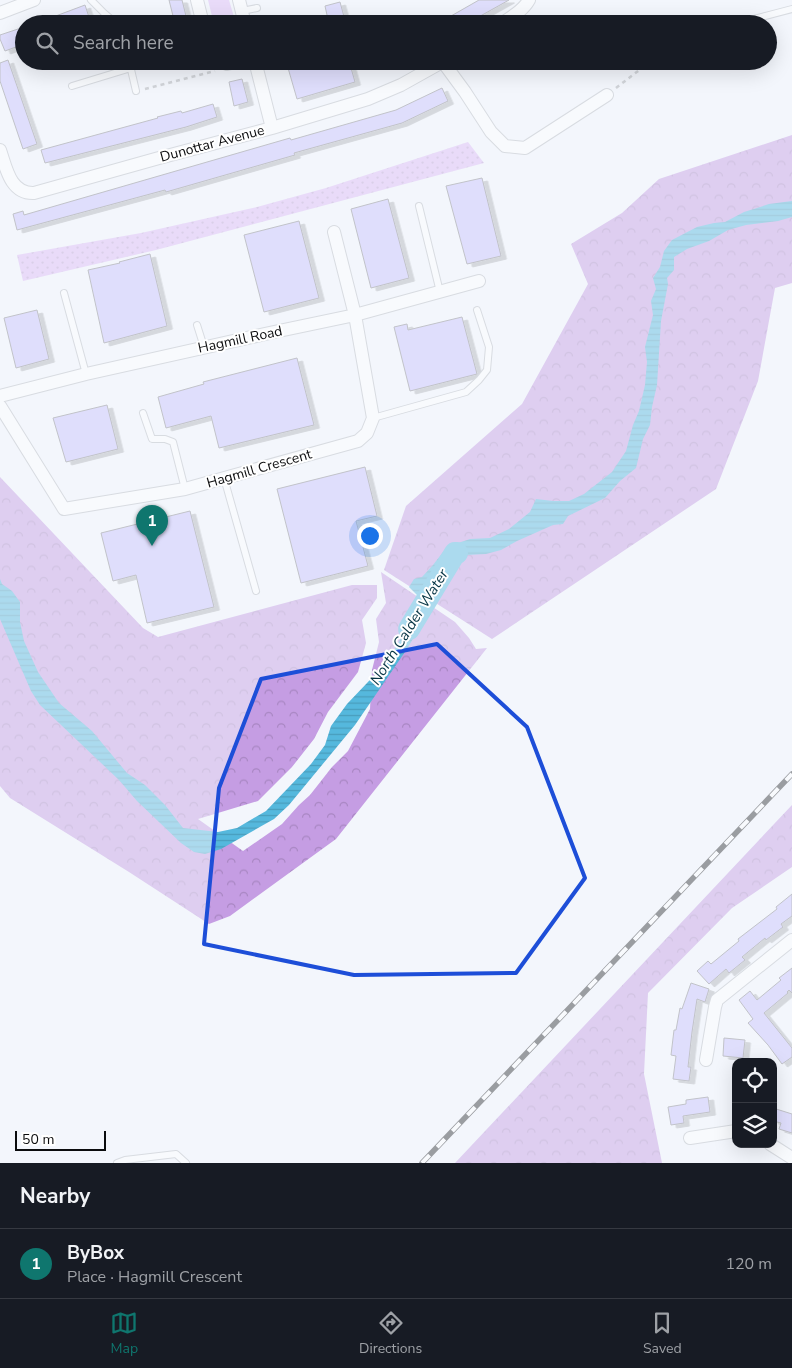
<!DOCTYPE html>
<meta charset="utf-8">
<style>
:root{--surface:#171b24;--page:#242831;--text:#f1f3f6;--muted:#9ea1a6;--line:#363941;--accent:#0f766e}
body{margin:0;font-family:"Nunito Sans",sans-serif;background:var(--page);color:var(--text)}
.controls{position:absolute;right:15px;bottom:15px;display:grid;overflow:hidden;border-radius:10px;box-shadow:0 5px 20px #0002}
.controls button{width:45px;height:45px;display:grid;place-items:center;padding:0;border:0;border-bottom:1px solid var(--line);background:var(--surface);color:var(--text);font:25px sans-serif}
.scale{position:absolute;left:15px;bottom:12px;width:91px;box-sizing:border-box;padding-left:5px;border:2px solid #0b0c0e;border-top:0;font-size:14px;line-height:18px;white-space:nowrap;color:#0b0c0e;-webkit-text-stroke:4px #fff;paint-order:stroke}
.you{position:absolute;left:369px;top:535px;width:18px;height:18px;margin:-12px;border:4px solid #fff;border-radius:50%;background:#1a73e8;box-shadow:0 0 0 8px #1a73e833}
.badge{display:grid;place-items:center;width:32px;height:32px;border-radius:50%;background:var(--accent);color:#fff;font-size:16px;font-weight:700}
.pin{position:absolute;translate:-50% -41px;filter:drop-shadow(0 1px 2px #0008)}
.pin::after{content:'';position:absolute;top:26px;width:18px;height:15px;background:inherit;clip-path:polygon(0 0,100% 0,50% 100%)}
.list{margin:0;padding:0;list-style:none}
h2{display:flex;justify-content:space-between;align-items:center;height:65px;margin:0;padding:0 20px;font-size:21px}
h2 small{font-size:16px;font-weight:400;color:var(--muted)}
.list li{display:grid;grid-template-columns:32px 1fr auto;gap:15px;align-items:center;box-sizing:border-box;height:70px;padding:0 20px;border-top:1px solid var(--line)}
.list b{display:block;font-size:19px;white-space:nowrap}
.list p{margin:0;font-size:16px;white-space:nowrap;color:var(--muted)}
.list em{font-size:16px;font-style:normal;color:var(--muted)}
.icon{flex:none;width:28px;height:28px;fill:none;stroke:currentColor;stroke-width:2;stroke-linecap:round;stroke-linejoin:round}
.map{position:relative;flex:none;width:792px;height:1163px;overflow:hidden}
.search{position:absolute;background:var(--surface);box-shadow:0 5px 20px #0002;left:15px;right:15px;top:15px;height:55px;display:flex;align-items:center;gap:12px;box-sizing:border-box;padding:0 18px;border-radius:28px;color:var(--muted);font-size:19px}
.sheet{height:135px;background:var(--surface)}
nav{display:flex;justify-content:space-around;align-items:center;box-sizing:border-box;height:70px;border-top:1px solid var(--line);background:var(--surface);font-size:14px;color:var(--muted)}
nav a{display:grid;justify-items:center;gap:2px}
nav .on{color:var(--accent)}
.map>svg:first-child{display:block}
.grass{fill:url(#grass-dots)}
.forest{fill:url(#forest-crowns)}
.park{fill:#ddbbf6}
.water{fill:url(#water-rules)}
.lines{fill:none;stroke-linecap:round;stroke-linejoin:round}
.river{stroke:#55b8dd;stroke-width:22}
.building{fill:#c7c0fd;stroke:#86858c;filter:url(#shadow)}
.service-casing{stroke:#b9bcc2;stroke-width:8}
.minor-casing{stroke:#b9bcc2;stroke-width:14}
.path{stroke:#a8aaaf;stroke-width:2.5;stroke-dasharray:4 4;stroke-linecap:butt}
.service{stroke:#fff;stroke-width:6}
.minor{stroke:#fff;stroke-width:12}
.rail-casing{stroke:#303134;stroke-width:5.5}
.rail{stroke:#fff;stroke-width:4;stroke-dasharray:11;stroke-linecap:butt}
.marked{fill:none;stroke:#1d4ed8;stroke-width:4;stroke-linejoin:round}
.labels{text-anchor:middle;stroke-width:4;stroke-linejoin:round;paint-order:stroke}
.street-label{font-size:14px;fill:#0b0c0e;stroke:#fff}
.water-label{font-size:15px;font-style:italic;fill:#083646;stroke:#fff}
</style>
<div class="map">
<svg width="792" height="1163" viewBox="0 0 792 1163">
<defs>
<pattern id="grass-dots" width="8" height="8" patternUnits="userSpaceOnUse" patternTransform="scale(1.25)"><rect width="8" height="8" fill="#ddbbf6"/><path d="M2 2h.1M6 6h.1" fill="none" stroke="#bca0d2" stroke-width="1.8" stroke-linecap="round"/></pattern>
<pattern id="forest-crowns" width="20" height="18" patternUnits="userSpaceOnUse" patternTransform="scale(1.25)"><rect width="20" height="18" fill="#c59de3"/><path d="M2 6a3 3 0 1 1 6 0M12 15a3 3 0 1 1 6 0" fill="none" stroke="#a886c2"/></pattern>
<pattern id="water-rules" width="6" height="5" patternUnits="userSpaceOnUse" patternTransform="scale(1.25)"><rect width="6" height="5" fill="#55b8dd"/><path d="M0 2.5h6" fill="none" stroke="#499dbc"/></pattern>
<filter id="shadow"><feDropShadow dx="5.5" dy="3" stdDeviation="0" flood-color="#0004"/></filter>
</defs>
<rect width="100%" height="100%" fill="#f3f6fc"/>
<path class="grass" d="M468 142 484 163 156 250 23 281 17 255 141 233 257 207 326 188Z"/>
<path class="forest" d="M792 135V283L775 288 758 381 716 489 492 639 384 570 406 506 522 404 588 284 571 244 622 213 659 179Z
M0 477 143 628 158 637 352 585H377V598L362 620 366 643 358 672 328 712 314 739 292 767 258 801 198 819 243 851 282 824 299 805 310 795 332 767 348 751 370 709 372 670 379 642 376 619 386 603 381 572 455 622 469 638 476 649 487 648 336 839 230 916 209 924 129 872 10 798 0 786Z
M792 805V867L732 908 648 993 644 1074 662 1163H455Z"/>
<path class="park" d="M208 0H229L236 24H214Z"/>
<path class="water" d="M792 201V217L778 221 746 225 728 230 709 241 687 249 674 257V270L667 278 668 284 661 321 657 385 652 407 650 425 643 439 636 468 620 481 605 498 568 516 563 524 553 525 517 541 501 550 486 554 466 555 451 570 431 585 426 590 424 620 407 649 355 725 289 805 274 819 221 849 205 854 194 852 181 843 137 801 119 780 40 705 31 691 0 619V579L2 584 12 591 20 602V622L24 641 38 672 59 703 92 731 127 773 145 785 165 805 183 828 218 832 237 828 266 811 311 764 325 745 331 726 347 704 387 662 401 638 416 608 417 595 409 587 414 579 422 577 433 565 443 552 455 544 470 539 490 538 509 529 530 512 536 499 553 501H569L584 494 612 472 626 451 633 425 639 411 645 385 647 362 645 347 653 315 651 301 656 289 653 278 660 267 664 251 672 240 697 227 714 223 725 222 744 212 757 208 769 204Z"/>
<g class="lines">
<path class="river" d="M409 629 455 553H457"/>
</g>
<path class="building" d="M169 0H182L188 24H175Z
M479 0H509L466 24H437Z
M340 2 346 24H329L325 6Z
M85 5 90 20 80 24H37V23Z
M24 27V44L5 51 0 39V35Z
M8 60 37 144 23 149 0 81V63Z
M286 61H349L355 82 297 99Z
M242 79 248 102 234 106 229 82Z
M442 88 448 101 402 123 294 153 295 155 166 192 165 190 17 230 13 214 23 211 24 215 290 138 291 140 396 110Z
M213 104 217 117 186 127 45 163 41 150 158 118 157 117 181 111 182 113Z
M482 178 501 256 467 264 446 186Z
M388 199 409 278 371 288 351 209Z
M299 221 319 298 264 312 244 235Z
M150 254 167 326 104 343 88 270 120 263 119 262Z
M37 310 49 359 16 368 4 318Z
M462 317 477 374 410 391 394 327 407 324 408 330Z
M297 358 314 425 219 448 211 416 166 428 158 397 204 384 203 382Z
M107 405 118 449 66 462 53 418Z
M365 467 377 516 356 521 368 566 301 583 277 489Z
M190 511 214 607 147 623 136 575 113 581 101 533Z
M792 894V916L781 924 783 927 766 940 765 938 742 957 745 960 729 973 726 969 709 984 697 971 708 961 711 964 739 941 738 939 777 909 776 907Z
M792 968V993L789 990 787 992 788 993 764 1013 792 1048V1057L782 1064 768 1045 748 1023 753 1019 739 1000 750 991 757 1000 781 980 779 978Z
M691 983 709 989 705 1002 697 999 692 1032 688 1067H691L689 1081 673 1079 676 1056 671 1055 674 1030H676L680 1008 682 1009Z
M724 1038 745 1040 743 1058 723 1056Z
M708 1097 710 1112 683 1116 684 1123 671 1125 668 1107 686 1104V1100Z
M773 1108 792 1114V1133L779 1129 781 1123 773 1121Z"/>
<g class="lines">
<g class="service-casing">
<path id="service" d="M91 0 104 13 117 24
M242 11 257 8
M738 23 792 9
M129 61 136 91
M72 86 131 68
M419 206 440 292
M64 293 86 374
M197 325 204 347
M143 413 152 439H165L173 442 185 489
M373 418 466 392 479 380 487 370 489 347 477 310
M224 478 256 591
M117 1163 125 1160 176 1154 186 1163"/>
</g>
<g class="minor-casing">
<path id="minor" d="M197 0 203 24
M239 0 245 24
M0 13 34 0
M501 24C511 17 523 11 529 0
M220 61 227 64 240 61
M255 61 272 128
M443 62 465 92 491 132 505 146 525 148 607 95
M0 150C6 167 10 194 34 193L159 158 272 128 368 99 401 85 444 61
M0 396 86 374 274 332 355 315 479 281
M0 406 64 509 185 489 358 441 367 433 373 418 355 315 334 232
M706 1060 715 1007 717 1000 792 940
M690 1138 736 1131
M770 1144 792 1158"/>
</g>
<path class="path" d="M616 88 651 61
M145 89 215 71"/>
<use href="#service" class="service"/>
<use href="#minor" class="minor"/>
<g class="rail-casing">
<path id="rail" d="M422 1163 792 774"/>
</g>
<use href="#rail" class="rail"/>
</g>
<path d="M0 0H792V1163H0ZM437 644 527 727 585 878 516 973 354 975 204 944 219 788 261 679Z" fill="#f3f6fc" fill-opacity=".55" fill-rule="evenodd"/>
<path class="marked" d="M437 644 527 727 585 878 516 973 354 975 204 944 219 788 261 679Z"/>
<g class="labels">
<g class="street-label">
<text transform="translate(212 143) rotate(-15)" y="5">Dunottar Avenue</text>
<text transform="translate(240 339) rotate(-12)" y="5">Hagmill Road</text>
<text transform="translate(259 468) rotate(-16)" y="5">Hagmill Crescent</text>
</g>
<g class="water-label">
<text transform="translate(409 627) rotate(-58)" y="5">North Calder Water</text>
</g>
</g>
</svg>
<div class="controls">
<button><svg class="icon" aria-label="locate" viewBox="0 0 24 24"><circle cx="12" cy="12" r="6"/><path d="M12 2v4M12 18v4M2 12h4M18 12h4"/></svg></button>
<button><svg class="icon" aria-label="layers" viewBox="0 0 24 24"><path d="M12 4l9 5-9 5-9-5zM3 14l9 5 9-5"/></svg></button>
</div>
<div class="scale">50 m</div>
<div class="you"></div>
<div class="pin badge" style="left:152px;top:546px">1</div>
<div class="search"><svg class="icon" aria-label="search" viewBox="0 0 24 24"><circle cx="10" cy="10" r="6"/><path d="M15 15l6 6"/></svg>Search here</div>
</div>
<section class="sheet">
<h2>Nearby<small></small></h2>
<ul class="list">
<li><span class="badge">1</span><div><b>ByBox</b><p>Place · Hagmill Crescent</p></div><em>120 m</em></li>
</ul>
</section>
<nav>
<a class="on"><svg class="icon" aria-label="map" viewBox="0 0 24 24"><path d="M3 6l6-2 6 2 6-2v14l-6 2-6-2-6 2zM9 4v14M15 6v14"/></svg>Map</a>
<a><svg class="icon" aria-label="directions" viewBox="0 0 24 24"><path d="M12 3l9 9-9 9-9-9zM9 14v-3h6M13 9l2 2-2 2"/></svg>Directions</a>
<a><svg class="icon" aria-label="saved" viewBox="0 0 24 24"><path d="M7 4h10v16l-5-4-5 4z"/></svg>Saved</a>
</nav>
